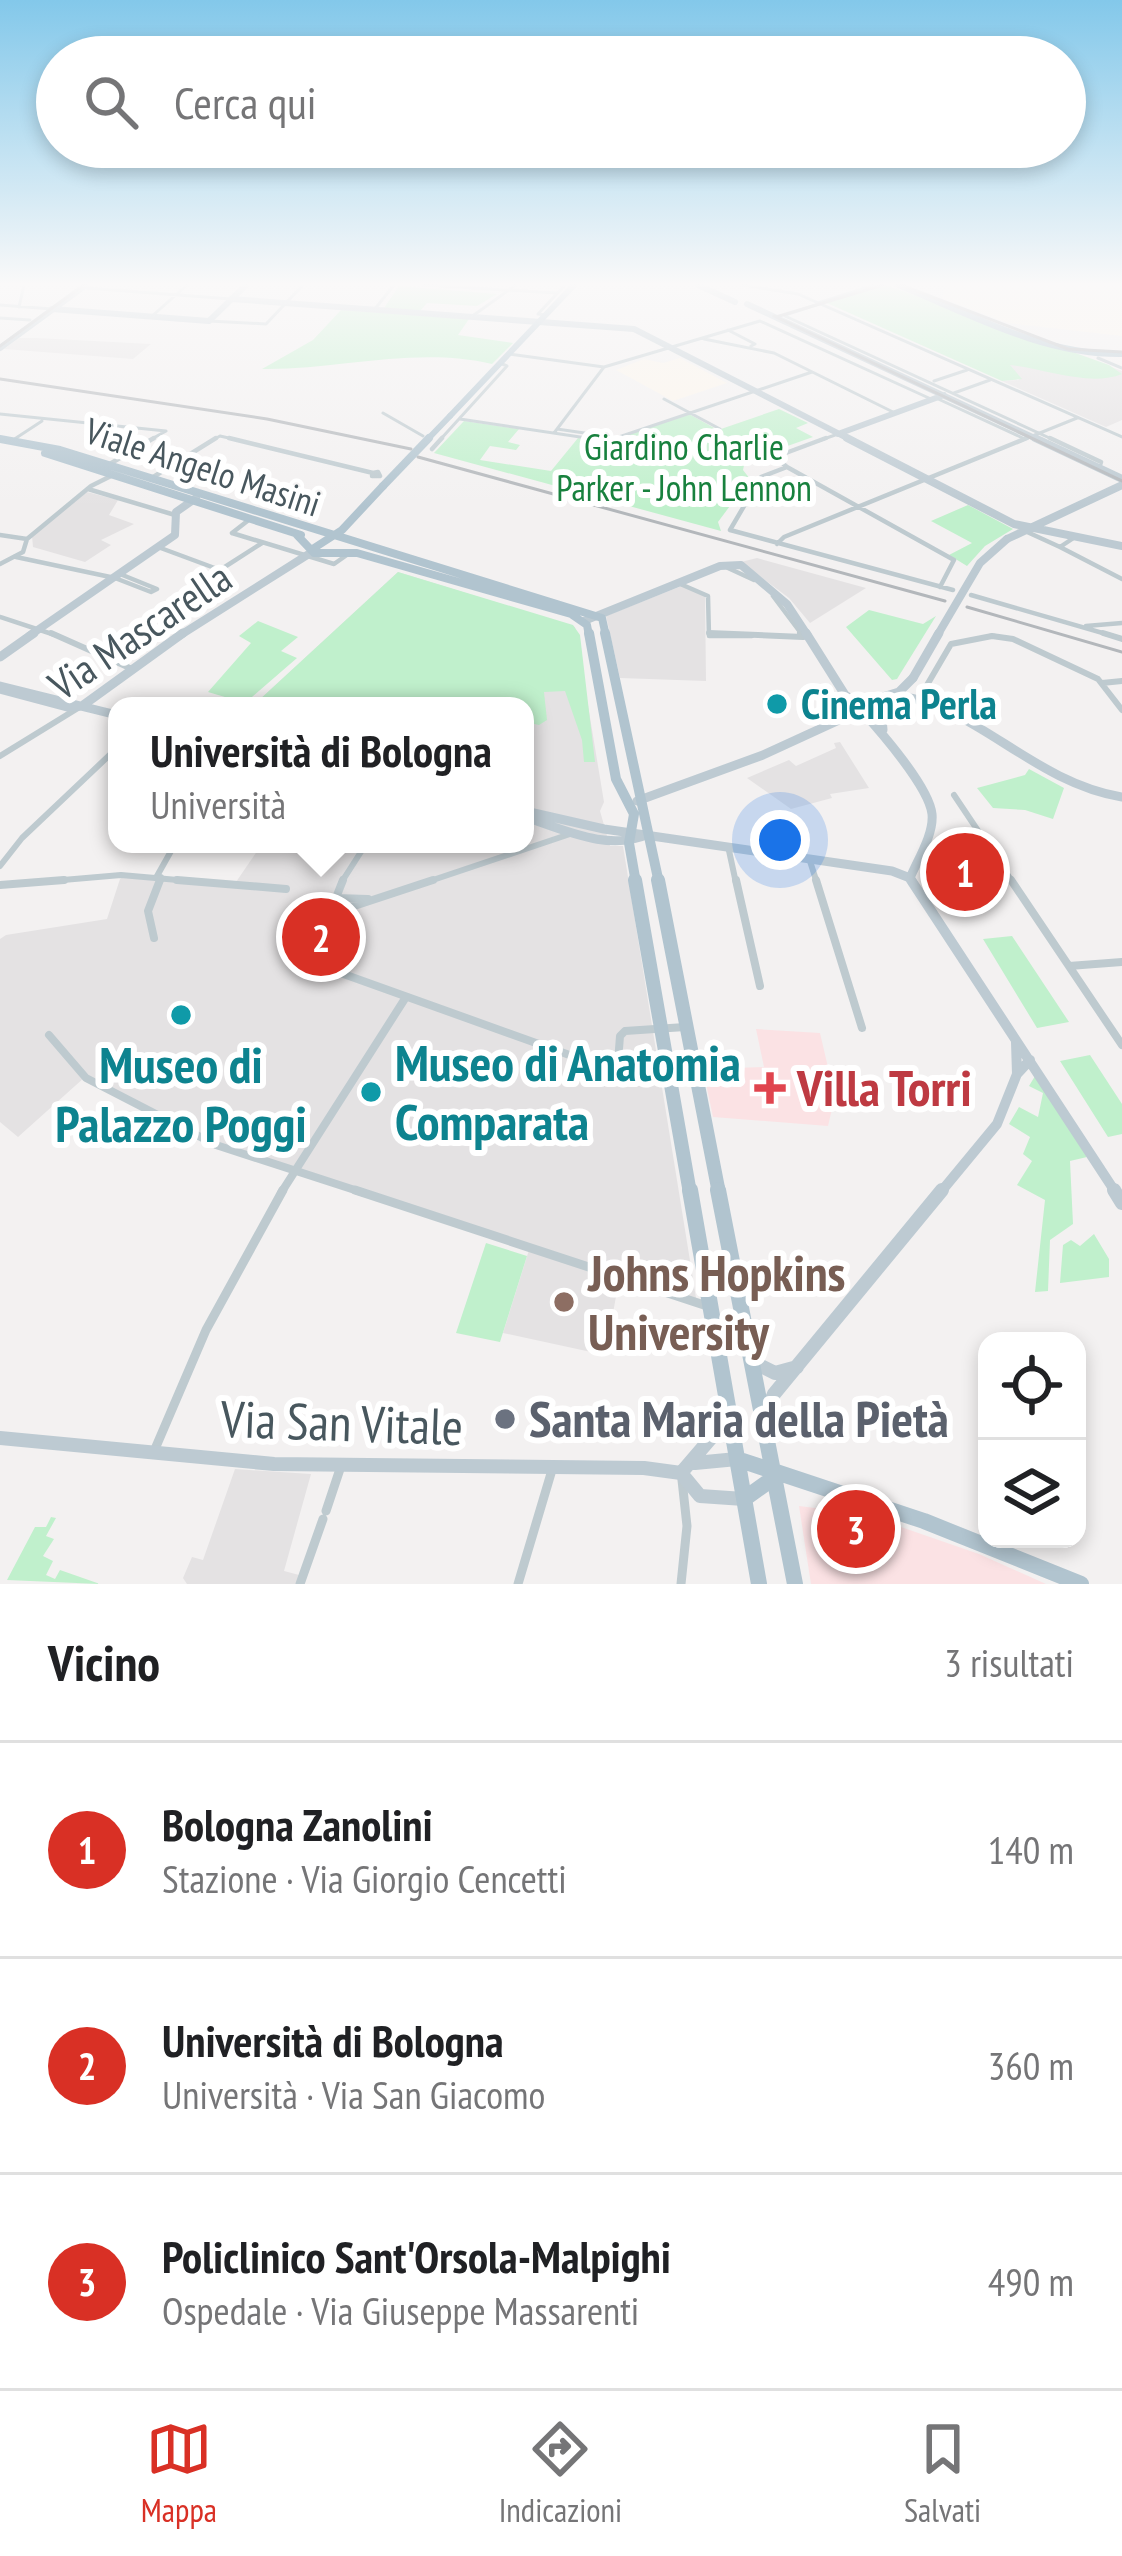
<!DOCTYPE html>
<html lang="it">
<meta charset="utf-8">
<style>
:root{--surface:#fff;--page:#f2f2f2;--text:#202124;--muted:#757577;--line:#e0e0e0;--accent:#d93025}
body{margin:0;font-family:"PT Sans Narrow",sans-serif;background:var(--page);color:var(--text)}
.controls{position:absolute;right:36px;bottom:36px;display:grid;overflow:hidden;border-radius:24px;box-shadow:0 6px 18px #0003}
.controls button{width:108px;height:108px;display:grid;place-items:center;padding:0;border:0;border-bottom:3px solid var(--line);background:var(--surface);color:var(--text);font:60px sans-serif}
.you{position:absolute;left:780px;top:840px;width:42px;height:42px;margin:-30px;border:9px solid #fff;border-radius:50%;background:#1a73e8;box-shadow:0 0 0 18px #1a73e833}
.badge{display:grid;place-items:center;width:78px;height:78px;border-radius:50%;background:var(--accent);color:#fff;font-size:39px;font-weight:700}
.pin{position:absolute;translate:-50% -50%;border:6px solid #fff;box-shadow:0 3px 12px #0006}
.popup{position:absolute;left:108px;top:697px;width:426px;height:156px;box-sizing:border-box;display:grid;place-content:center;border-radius:24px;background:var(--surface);filter:drop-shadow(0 3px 9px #0005);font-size:39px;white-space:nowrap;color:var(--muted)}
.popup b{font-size:45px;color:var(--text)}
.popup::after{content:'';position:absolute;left:50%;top:100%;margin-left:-24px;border:24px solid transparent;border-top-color:var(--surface)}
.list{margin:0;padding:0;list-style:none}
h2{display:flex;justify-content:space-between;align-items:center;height:156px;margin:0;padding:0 48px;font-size:51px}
h2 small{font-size:39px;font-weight:400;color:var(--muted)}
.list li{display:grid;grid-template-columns:78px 1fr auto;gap:36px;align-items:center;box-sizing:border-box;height:216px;padding:0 48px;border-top:3px solid var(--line)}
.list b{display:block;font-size:45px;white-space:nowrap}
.list p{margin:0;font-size:39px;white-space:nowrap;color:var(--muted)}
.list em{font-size:39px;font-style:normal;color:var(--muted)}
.icon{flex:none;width:66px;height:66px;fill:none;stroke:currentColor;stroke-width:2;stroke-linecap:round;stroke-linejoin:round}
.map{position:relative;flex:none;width:1122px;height:1584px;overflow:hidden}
.search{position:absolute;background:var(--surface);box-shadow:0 6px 18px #0003;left:36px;right:36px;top:36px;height:132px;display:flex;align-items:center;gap:30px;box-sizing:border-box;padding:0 42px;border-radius:66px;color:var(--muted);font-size:45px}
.sheet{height:804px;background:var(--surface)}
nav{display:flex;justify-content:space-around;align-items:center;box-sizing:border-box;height:168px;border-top:3px solid var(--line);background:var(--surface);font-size:33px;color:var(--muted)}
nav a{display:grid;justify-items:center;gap:6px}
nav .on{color:var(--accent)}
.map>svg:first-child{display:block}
.commercial{fill:#fcf5eb}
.education{fill:#e4e2e3}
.medical{fill:#fbe2e4}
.green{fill:#c0f0cc}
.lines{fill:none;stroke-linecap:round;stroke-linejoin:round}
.street-far4{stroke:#becacf;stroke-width:3}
.street-far3{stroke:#becacf;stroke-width:4.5}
.street-far2{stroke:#becacf;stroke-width:6}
.street-far1{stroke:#becacf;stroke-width:8}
.street{stroke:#becacf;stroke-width:9}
.secondary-far4{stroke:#bdcad2;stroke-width:6}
.secondary-far3{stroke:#bdcad2;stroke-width:8}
.secondary-far2{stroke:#bdcad2;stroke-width:9}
.secondary-far1{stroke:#bdcad2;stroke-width:10}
.secondary{stroke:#bdcad2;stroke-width:14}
.primary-far4{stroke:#b1c4cf;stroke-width:6}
.primary-far3{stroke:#b1c4cf;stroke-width:8}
.primary-far2{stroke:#b1c4cf;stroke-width:10}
.primary-far1{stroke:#b1c4cf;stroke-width:14}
.primary{stroke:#b1c4cf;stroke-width:16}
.tram{stroke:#b3b7bb;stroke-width:3}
.rail{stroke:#b3b7bb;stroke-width:3}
.secondary-bridge-far1{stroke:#bdcad2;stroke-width:8}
.secondary-bridge{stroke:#bdcad2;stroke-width:9}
.primary-bridge-far1{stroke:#b1c4cf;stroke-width:6}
.primary-bridge{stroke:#b1c4cf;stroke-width:8}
.culture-dot{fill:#0f9aa8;stroke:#fff;stroke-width:4.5}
.health-dot{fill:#e0444e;stroke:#fff;stroke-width:4.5}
.education-dot{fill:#8d6e63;stroke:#fff;stroke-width:4.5}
.worship-dot{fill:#6b7280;stroke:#fff;stroke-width:4.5}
.labels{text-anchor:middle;stroke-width:12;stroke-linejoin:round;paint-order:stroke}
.far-park-label{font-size:36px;fill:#18813e;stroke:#fff}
.far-street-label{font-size:36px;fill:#48575e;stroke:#fff}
.street-label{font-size:42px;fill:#48575e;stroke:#fff}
.culture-label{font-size:42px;font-weight:bold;fill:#0d838f;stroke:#fff;text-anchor:start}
.near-culture-label{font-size:51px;font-weight:bold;fill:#0d838f;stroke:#fff;text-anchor:start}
.near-health-label{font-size:51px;font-weight:bold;fill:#be3a42;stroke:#fff;text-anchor:start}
.near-education-label{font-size:51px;font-weight:bold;fill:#785e54;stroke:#fff;text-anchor:start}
.near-worship-label{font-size:51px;font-weight:bold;fill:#5b616d;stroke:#fff;text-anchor:start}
.near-street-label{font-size:51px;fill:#48575e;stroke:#fff}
</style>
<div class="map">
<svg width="1122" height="1584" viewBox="0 0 1122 1584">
<rect width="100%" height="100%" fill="#f3f1f1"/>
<path class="commercial" d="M946 285H1122V336L1008 323 942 298Z
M680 358 727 383 673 401 616 370 644 359 663 363Z"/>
<path class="education" d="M19 338H37L151 344 133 359 4 349Z
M1069 352 1122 371V420L1106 427 1002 381 1019 380 1007 365Z
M87 492 118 500 109 515 134 524 101 540 111 545 85 562 33 547 32 536Z
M757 558 866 588 810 623 789 598 741 562Z
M398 572 575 627 604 802 600 811 610 846H623L697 1304 216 1145 85 1077 18 1137 0 1122V939L6 935 107 919 120 879 128 874 236 882 262 844H525V706L257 702Z
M684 585 705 596 706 681 620 678 606 616Z
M840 742 869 788 830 794 832 798 791 809 747 778 789 760 796 766 836 748 834 743Z
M529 1250 619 1280 611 1324 597 1321 591 1352 503 1333Z
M235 1469 311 1474 284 1571 299 1575 296 1584H187L183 1578 192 1557 203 1560Z"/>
<path class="medical" d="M756 1029 820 1033 837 1106 832 1109 828 1126 713 1117 703 1069 764 1067Z
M799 1506 848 1512 849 1509 979 1554 1046 1584H811Z"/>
<path class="green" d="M886 285 1109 365 1122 374C1090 387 1045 369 1010 365L1022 379 1002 381 827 303Z
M399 286 497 294 477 306 427 303 420 311 384 308Z
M341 310 469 319 458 335 513 343 492 364C415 346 340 370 262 369L313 340Z
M779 409 808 423 796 428 813 437 745 461 743 470 750 479 718 522 721 531 434 453 464 421 519 429 508 442 520 445 516 450 490 446 480 460 551 471 578 438 619 444 621 437 689 414 718 430Z
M968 505 1013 529 985 546 967 566 949 555 972 543 931 521Z
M398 572 573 625 580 635 595 762H584L582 740 565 691 544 692 547 720 539 725 525 722V706H386L347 697 339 706 257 702Z
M869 610 923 624 936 616 897 679 892 680 846 627Z
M258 621 298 637 281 651 297 658 245 703 208 692 251 643 239 636Z
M1029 769 1064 788 1053 819 1025 810 993 808 977 788 1025 775Z
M1012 936 1069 1022 1037 1028 983 939Z
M1090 1055 1122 1104V1134L1108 1137 1060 1061Z
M1035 1076 1087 1157 1070 1161 1073 1224 1050 1240 1048 1291 1035 1292 1045 1200 1017 1185 1032 1161 1023 1154 1030 1137 1009 1124 1019 1107 1038 1117 1043 1093 1029 1086Z
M1094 1234 1109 1259V1277L1060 1283 1063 1245 1071 1240 1080 1246Z
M486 1243 527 1256 500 1342 456 1333Z
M51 1517 56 1518 46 1536 54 1539 43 1556 53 1561 46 1575 55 1579 60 1570 100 1584 7 1580 35 1527H46Z"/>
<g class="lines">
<path class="street-far4" d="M424 285 557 293
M743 285 798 294 1122 437
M87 288 231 299
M818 303 875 285
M0 305 52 309
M19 307 24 285
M374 310 394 285
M546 315 538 314 565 285
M785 315 819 304
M785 316 1056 441
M151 317 187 285
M471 317 516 285
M0 318 30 320
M209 321 266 324 303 285
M728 330 755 344 751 346
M704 339 774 353 895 413
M509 354 604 367
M1098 358 1122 368
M934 381 967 370
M954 393 990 380
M936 398 1025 439
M664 399 720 429
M383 413 423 436
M0 414 166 431
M460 419 607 441 812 372
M557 429 612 437
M554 433 604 367 760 321 931 399
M13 440 42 421
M148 441 166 431
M211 441 220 436 242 441
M439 441 507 366 500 363
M818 441 838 434
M1020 441 1077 418"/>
<path class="street-far3" d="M229 438 373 473
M589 438H615
M826 438 775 457 787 467 761 477 730 530 953 590
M1050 438 1101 462 1099 468
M432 449 442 438
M108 465 154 438
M787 467 954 560 940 587
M378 472 380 476H372L373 473Z
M150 479 216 438
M88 489 175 515
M1025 531 1060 547
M232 533 334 564 351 552
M232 533 250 519
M0 535 27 539
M1072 539 1060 547 1122 579
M777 544 784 537 1027 438
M158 547 220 570 262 543
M16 557 115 578 151 592 157 589 120 574
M0 564 23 552 27 539 91 486 111 476
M728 568 754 580
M678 583 708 596 709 636H752
M971 595 1113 636
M773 596 803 636
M0 617 58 636
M1086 626 1122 623
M990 636H995"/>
<path class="street-far2" d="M51 633 132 669
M709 633 803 637 800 633
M1103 633 1122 639
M1102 683 1122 681
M920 697 951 644 992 636 1013 639 1098 679 1122 710
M0 756 78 708
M954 795 1013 883
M728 846 736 883
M809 858 817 883
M0 866 22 838 117 748
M157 876 175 844
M28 883 121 875 212 883
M159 883 161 877
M341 883 366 844
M424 883 570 834"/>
<path class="street-far1" d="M177 880 286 889
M433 880 327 915 317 922 296 957 603 1067 618 1062 620 1036 625 1031 685 1027
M736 880 760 986
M816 880 862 1028
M1011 880 1122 1045
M0 885 64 880
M336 898 368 899
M330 913 343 880
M154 938 148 911 160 880
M1069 966 1122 962
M49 1035 86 1078 216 1145 364 1193
M281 1193 406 997"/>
<path class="street" d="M355 1190 704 1305
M155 1449 206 1330 283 1190
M326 1511 340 1469
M300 1584 323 1519
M518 1584 552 1470
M681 1584 687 1526 682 1480"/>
<path class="secondary-far4" d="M698 285 735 302
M231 299 634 329 853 441
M747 304 1041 441
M52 309 209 321 246 285
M0 348 86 285
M838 434 944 395"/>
<path class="secondary-far3" d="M847 438 1014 524 1122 546
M1035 438 1122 479
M1007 539 1122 485
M584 621 720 566 741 565 787 604 808 636
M29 636 175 535 176 512 196 498
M179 636 312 552"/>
<path class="secondary-far2" d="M806 633 845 695 860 704
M0 657 34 633
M0 686 117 715
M0 689 67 707 82 706
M897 696C975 704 1032 782 1122 797
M82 706 183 633
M881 707 883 730
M861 710C880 731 929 787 932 814 934 834 918 859 910 878
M637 801 763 755 861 710 863 703 899 692 913 678
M525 811 604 829 892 871 910 878
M525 817C565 830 608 852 649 834
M910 878 913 883"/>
<path class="secondary-far1" d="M911 880 1116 1193
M1016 1042 1017 1074
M940 1193 997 1124 1017 1074 1030 1060"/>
<path class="secondary" d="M1114 1190 1122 1203
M753 1362 775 1373 797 1367
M765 1416 774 1394 942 1190
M0 1438 274 1464 644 1468 681 1473
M695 1463 737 1459
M681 1473 711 1438 726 1410
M681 1473 700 1496 744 1499"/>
<path class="primary-far4" d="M898 285C970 314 1042 355 1122 354
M450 416 574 285
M0 439 13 441"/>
<path class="primary-far3" d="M0 439 60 450 602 618 606 636
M45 453 301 535
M297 535 314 553H357L571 614 587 625 589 636
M311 550 342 530 383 486"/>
<path class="primary-far2" d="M589 633 616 779 634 814 629 843 636 883
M605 633 659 883"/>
<path class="primary-far1" d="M635 880 690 1193
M658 880 719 1193"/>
<path class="primary" d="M690 1190 759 1584
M718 1190 795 1584
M737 1459 924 1521 1081 1584
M744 1499 775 1477"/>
<path class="tram" d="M901 285 1068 349 1122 352
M774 316 1122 481
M776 317 883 285
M0 346 84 285"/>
<path class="rail" d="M0 379 267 419 411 449
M418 457 945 601
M967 607 1122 652"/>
<path class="secondary-bridge-far1" d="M937 636 980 563 1007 539"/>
<path class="secondary-bridge" d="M913 678 939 633"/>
<path class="primary-bridge-far1" d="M426 441 450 416"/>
<path class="primary-bridge" d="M383 486 429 438"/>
</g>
<linearGradient id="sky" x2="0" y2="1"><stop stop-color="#83c8ea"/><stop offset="0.56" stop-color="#faf9f9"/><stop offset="1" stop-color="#faf9f9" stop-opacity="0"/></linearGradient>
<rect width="1122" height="507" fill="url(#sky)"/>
<g class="culture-dot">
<circle cx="777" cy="704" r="12"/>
<circle cx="181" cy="1015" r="12"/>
<circle cx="371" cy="1092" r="12"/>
</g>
<path class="health-dot" d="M764 1070h12v12h12v12h-12v12h-12v-12h-12v-12h12z"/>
<circle class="education-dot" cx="564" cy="1302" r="12"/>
<circle class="worship-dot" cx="505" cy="1419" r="12"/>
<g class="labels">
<g class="far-park-label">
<text x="684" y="460">Giardino Charlie<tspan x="684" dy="41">Parker - John Lennon</tspan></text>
</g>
<g class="far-street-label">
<text transform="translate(203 467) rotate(18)" y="13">Viale Angelo Masini</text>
</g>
<g class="street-label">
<text transform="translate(140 631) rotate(-34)" y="15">Via Mascarella</text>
</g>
<g class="culture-label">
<text x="801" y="719">Cinema Perla</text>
</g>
<g class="near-culture-label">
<text x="395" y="1081">Museo di Anatomia<tspan x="395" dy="59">Comparata</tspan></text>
<text x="181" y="1083" text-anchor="middle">Museo di<tspan x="181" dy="59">Palazzo Poggi</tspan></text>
</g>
<g class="near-health-label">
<text x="797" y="1106">Villa Torri</text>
</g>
<g class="near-education-label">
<text x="588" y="1291">Johns Hopkins<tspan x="588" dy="59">University</tspan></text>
</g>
<g class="near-worship-label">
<text x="529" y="1437">Santa Maria della Pietà</text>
</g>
<g class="near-street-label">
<text transform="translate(342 1423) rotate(2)" y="18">Via San Vitale</text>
</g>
</g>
</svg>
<div class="controls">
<button><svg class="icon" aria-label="locate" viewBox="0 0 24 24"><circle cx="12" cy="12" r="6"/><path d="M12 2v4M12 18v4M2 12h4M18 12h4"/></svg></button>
<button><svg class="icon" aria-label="layers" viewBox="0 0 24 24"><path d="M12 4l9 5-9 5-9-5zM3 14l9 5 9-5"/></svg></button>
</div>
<div class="you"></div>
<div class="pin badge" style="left:965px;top:872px">1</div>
<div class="pin badge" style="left:321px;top:937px">2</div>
<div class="popup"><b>Università di Bologna</b>Università</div>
<div class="pin badge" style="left:856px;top:1529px">3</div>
<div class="search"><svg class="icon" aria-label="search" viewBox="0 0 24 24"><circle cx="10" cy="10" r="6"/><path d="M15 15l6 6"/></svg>Cerca qui</div>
</div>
<section class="sheet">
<h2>Vicino<small>3 risultati</small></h2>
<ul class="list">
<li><span class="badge">1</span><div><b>Bologna Zanolini</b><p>Stazione · Via Giorgio Cencetti</p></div><em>140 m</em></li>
<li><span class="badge">2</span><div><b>Università di Bologna</b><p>Università · Via San Giacomo</p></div><em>360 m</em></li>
<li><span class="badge">3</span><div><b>Policlinico Sant'Orsola-Malpighi</b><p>Ospedale · Via Giuseppe Massarenti</p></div><em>490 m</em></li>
</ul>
</section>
<nav>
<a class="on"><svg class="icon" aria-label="map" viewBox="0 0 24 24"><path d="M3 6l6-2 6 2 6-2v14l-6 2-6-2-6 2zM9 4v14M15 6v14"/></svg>Mappa</a>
<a><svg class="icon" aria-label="directions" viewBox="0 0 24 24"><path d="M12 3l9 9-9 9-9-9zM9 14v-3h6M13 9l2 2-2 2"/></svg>Indicazioni</a>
<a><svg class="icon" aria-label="saved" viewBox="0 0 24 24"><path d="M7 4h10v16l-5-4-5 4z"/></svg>Salvati</a>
</nav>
